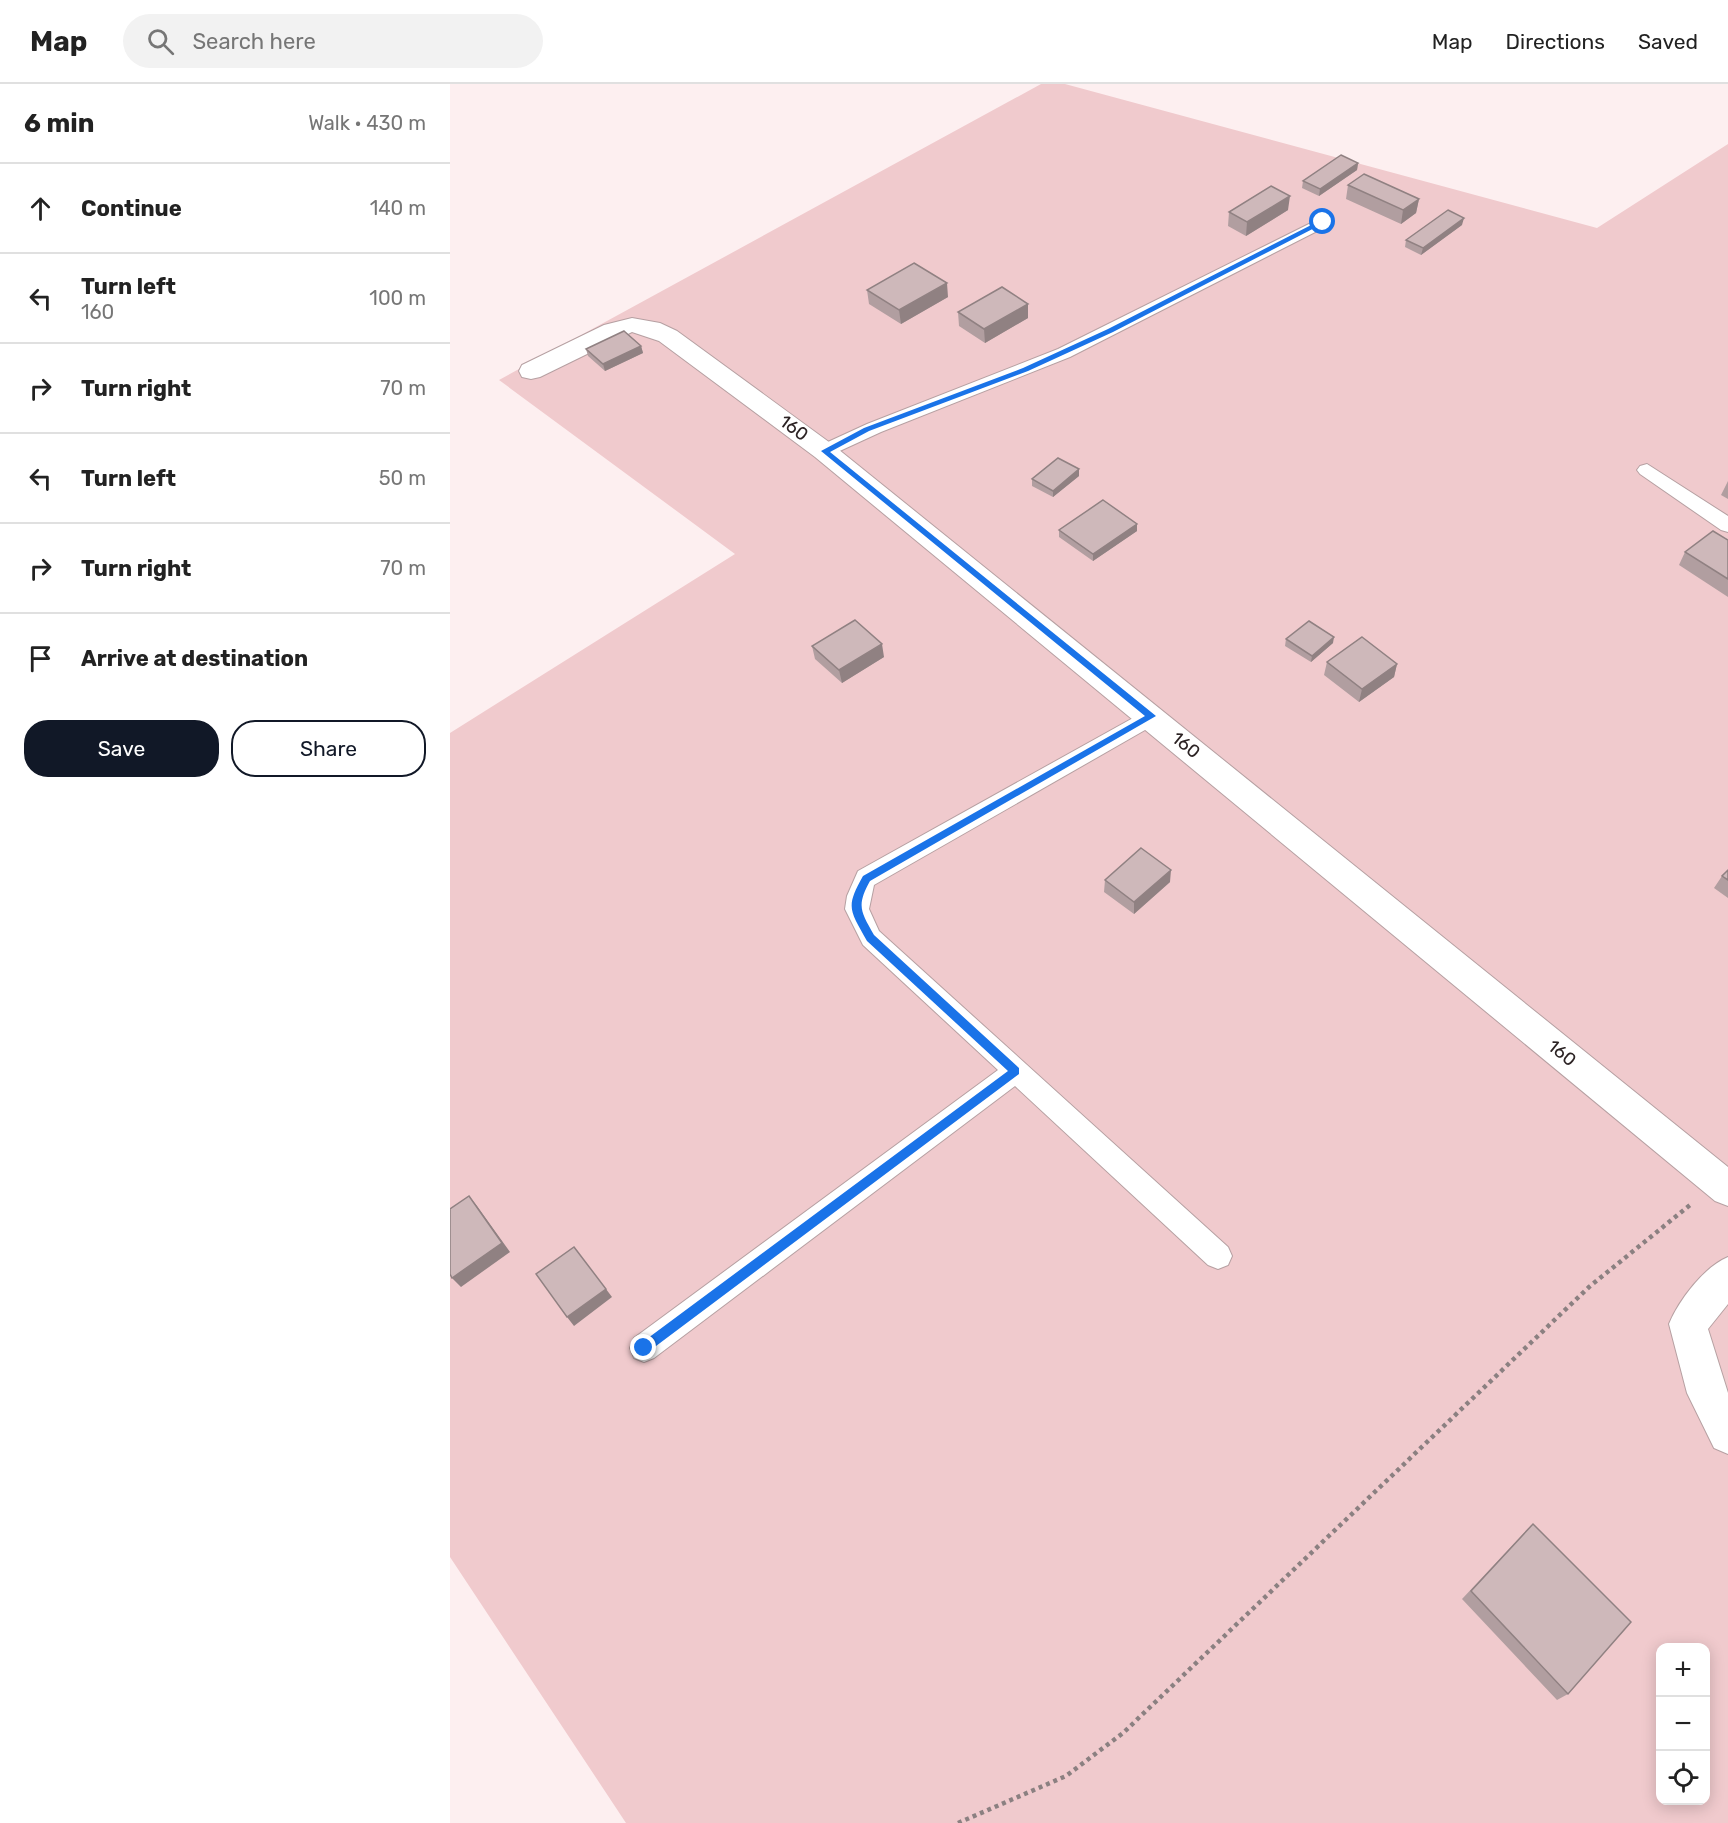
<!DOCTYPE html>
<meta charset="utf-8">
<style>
:root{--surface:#fff;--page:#f2f2f2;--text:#222;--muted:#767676;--line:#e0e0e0;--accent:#111827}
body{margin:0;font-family:Rubik,sans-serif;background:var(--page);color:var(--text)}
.controls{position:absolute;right:18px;bottom:18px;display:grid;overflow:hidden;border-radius:12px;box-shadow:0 3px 15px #0003}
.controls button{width:54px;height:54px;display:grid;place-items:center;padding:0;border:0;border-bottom:2px solid var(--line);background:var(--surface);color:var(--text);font:30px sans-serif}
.stop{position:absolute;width:18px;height:18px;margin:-14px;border:4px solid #1a73e8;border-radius:50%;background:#fff}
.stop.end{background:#1a73e8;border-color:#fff;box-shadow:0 2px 6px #0008}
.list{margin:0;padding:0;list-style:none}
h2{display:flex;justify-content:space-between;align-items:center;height:78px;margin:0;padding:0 24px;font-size:26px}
h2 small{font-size:20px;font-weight:400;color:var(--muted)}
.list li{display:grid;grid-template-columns:39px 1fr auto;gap:18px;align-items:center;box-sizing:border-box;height:90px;padding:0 24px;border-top:2px solid var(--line)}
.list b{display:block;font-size:22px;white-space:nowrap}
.list p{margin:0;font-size:20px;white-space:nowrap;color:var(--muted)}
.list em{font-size:20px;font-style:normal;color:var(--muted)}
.actions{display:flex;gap:12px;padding:18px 24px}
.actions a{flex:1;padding:14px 0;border:2px solid var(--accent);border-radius:24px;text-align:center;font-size:21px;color:var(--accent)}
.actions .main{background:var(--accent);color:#fff}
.icon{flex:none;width:33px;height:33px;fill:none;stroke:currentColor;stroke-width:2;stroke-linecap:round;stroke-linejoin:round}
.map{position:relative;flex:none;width:1278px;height:1739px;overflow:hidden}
header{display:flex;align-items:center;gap:36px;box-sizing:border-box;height:84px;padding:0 30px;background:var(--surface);border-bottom:2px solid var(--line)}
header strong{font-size:28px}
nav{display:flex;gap:33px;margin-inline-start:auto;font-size:21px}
.search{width:420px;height:54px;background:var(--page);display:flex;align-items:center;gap:15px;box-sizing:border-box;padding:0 21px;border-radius:33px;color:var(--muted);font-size:22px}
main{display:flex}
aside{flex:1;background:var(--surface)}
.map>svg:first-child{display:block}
.green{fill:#f0cacd;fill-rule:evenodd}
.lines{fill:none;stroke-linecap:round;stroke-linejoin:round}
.service-casing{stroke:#b6a0a2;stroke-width:2}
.minor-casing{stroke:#b6a0a2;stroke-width:2}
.path{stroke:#8b8081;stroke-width:4.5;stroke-dasharray:4 4;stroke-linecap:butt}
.service{fill:#fff;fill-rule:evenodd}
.minor{fill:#fff;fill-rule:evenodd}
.wall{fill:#b19ea0}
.shaded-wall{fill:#908182}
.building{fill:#ceb8ba;stroke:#908182;stroke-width:1.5}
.route{fill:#1a73e8}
.labels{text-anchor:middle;stroke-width:4.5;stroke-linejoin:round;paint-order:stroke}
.street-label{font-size:18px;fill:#2c2324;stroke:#fff}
</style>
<header>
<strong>Map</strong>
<div class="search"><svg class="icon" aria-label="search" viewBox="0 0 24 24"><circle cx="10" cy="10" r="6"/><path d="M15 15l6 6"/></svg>Search here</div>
<nav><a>Map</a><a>Directions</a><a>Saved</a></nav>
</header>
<main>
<aside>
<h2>6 min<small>Walk · 430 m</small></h2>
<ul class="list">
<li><svg class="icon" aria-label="ahead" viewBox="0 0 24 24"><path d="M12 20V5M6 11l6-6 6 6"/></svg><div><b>Continue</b></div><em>140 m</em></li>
<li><svg class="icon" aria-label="left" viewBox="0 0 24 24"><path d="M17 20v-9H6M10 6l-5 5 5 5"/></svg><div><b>Turn left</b><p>160</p></div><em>100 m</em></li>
<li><svg class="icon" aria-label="right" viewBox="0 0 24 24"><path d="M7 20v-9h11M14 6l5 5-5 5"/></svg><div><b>Turn right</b></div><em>70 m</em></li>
<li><svg class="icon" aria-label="left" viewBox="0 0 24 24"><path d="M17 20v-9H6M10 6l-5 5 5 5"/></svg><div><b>Turn left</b></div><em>50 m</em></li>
<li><svg class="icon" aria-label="right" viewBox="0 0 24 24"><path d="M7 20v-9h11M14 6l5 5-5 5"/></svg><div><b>Turn right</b></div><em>70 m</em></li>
<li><svg class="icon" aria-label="arrive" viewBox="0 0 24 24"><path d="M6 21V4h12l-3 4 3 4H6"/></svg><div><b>Arrive at destination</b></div></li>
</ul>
<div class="actions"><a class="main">Save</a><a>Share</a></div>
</aside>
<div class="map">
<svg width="1278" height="1739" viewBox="0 0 1278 1739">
<rect width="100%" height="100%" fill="#fdeff0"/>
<path class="green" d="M591 0H615L1147 144 1278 60V1739H176L0 1473V649L285 470 49 296ZM1210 1564H1256V1716H1210Z"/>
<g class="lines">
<g class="service-casing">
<path id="service" d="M873 133 881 138 879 141 620 273 431 348 381 371H367L365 367 367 363 417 340 608 265Z
M1197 380 1278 432V448L1271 446 1190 390 1187 386 1190 382Z
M701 624 709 626 712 632 709 638 424 801 419 825 429 847 778 1163 782 1172 778 1181 768 1185 758 1181 565 1002 204 1274 194 1278 184 1274 180 1264 184 1254 548 986 413 861 395 825 397 812 408 787Z"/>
</g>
<g class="minor-casing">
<path id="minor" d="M182 234 210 239 227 247 383 361 1278 1083V1122L1265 1117 365 373 209 257 182 248 90 293 81 295 72 293 69 287 72 281 154 241Z
M1278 1173V1220L1258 1245 1278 1309V1370L1264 1364 1237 1309 1219 1240C1229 1216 1254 1183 1278 1173Z"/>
</g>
<path class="path" d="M508 1739 616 1692 673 1649 1139 1203 1240 1121"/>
<use href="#service" class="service"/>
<use href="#minor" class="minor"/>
</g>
<path class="wall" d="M908 79 907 86 869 112 852 104 853 97Z
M898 101 969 115 966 129 951 140 896 115Z
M838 126 796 152 778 142 779 128Z
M1012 141 971 171 955 163 956 156Z
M417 206 498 213 451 240 419 220Z
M508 228 578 234 535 259 509 242Z
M191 262 193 269 155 287 138 272 136 265Z
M629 392 603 413 582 402V395Z
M1278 397V415L1271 411Z
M687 440V447L643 477 609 453V446Z
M1278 456V513L1229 481 1235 468Z
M836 555 883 559 861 578 835 562Z
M362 562 434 573 392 599 365 575Z
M877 578 947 580 944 593 909 618 874 591Z
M1278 786V814L1264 804 1272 792Z
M655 796 720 798 684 830 654 808Z
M1083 1440 1118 1610 1107 1616 1012 1515 1074 1449Z"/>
<path class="shaded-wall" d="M908 79 907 86 869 112 870 105Z
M840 112 838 126 796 152 797 138Z
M969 115 966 129 951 140 953 126Z
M1014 134 1012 141 971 171 973 164Z
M497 199 498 213 451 240 449 226Z
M578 220V234L535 259 534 245Z
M191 262 193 269 155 287 153 280Z
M629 385V392L603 413V407Z
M687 440V447L643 477V470Z
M884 553 883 559 861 578 862 572Z
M432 560 434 573 392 599 389 586Z
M947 580 944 593 909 618 912 605Z
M721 786 720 798 684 830V818Z
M19 1112 27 1122 60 1168 11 1203 2 1194Z
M156 1205 162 1213 124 1242 117 1233Z"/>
<path class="building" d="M891 71 908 79 870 105 853 97Z
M914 90 969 115 953 126 898 101Z
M821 102 840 112 797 138 779 128Z
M998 126 1014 134 973 164 956 156Z
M464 179 497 199 449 226 417 206Z
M552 203 578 220 534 245 508 228Z
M174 247 191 262 153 280 136 265Z
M608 374 629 385 603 407 582 395Z
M653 416 687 440 643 470 609 446Z
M1263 447 1278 456V495L1235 468Z
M405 536 432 560 389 586 362 562Z
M859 537 884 553 862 572 836 555Z
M912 553 947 580 912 605 877 578Z
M691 764 721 786 684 818 655 796Z
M1278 786V796L1272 792Z
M19 1112 52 1159 2 1194 0 1190V1125Z
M124 1163 156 1205 117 1233 86 1190Z
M1083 1440 1181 1538 1118 1610 1021 1507Z"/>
<path class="route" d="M871 136 876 138 663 248 578 287 419 347 380 368 706 632 420 797C406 822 411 828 424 851L569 984V990L198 1268H190V1260L558 987 417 857C400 826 395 824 413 792L695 632 371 367 414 344 573 284 658 245Z"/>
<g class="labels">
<g class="street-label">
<text transform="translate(344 344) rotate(36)" y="6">160</text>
<text transform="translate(736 661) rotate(39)" y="6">160</text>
<text transform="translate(1112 969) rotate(39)" y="6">160</text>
</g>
</g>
</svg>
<div class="controls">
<button>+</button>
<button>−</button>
<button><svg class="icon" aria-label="locate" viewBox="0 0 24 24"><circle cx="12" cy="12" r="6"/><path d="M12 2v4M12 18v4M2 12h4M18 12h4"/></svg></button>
</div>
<div class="stop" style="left:873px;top:138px"></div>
<div class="stop end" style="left:194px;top:1264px"></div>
</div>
</main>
